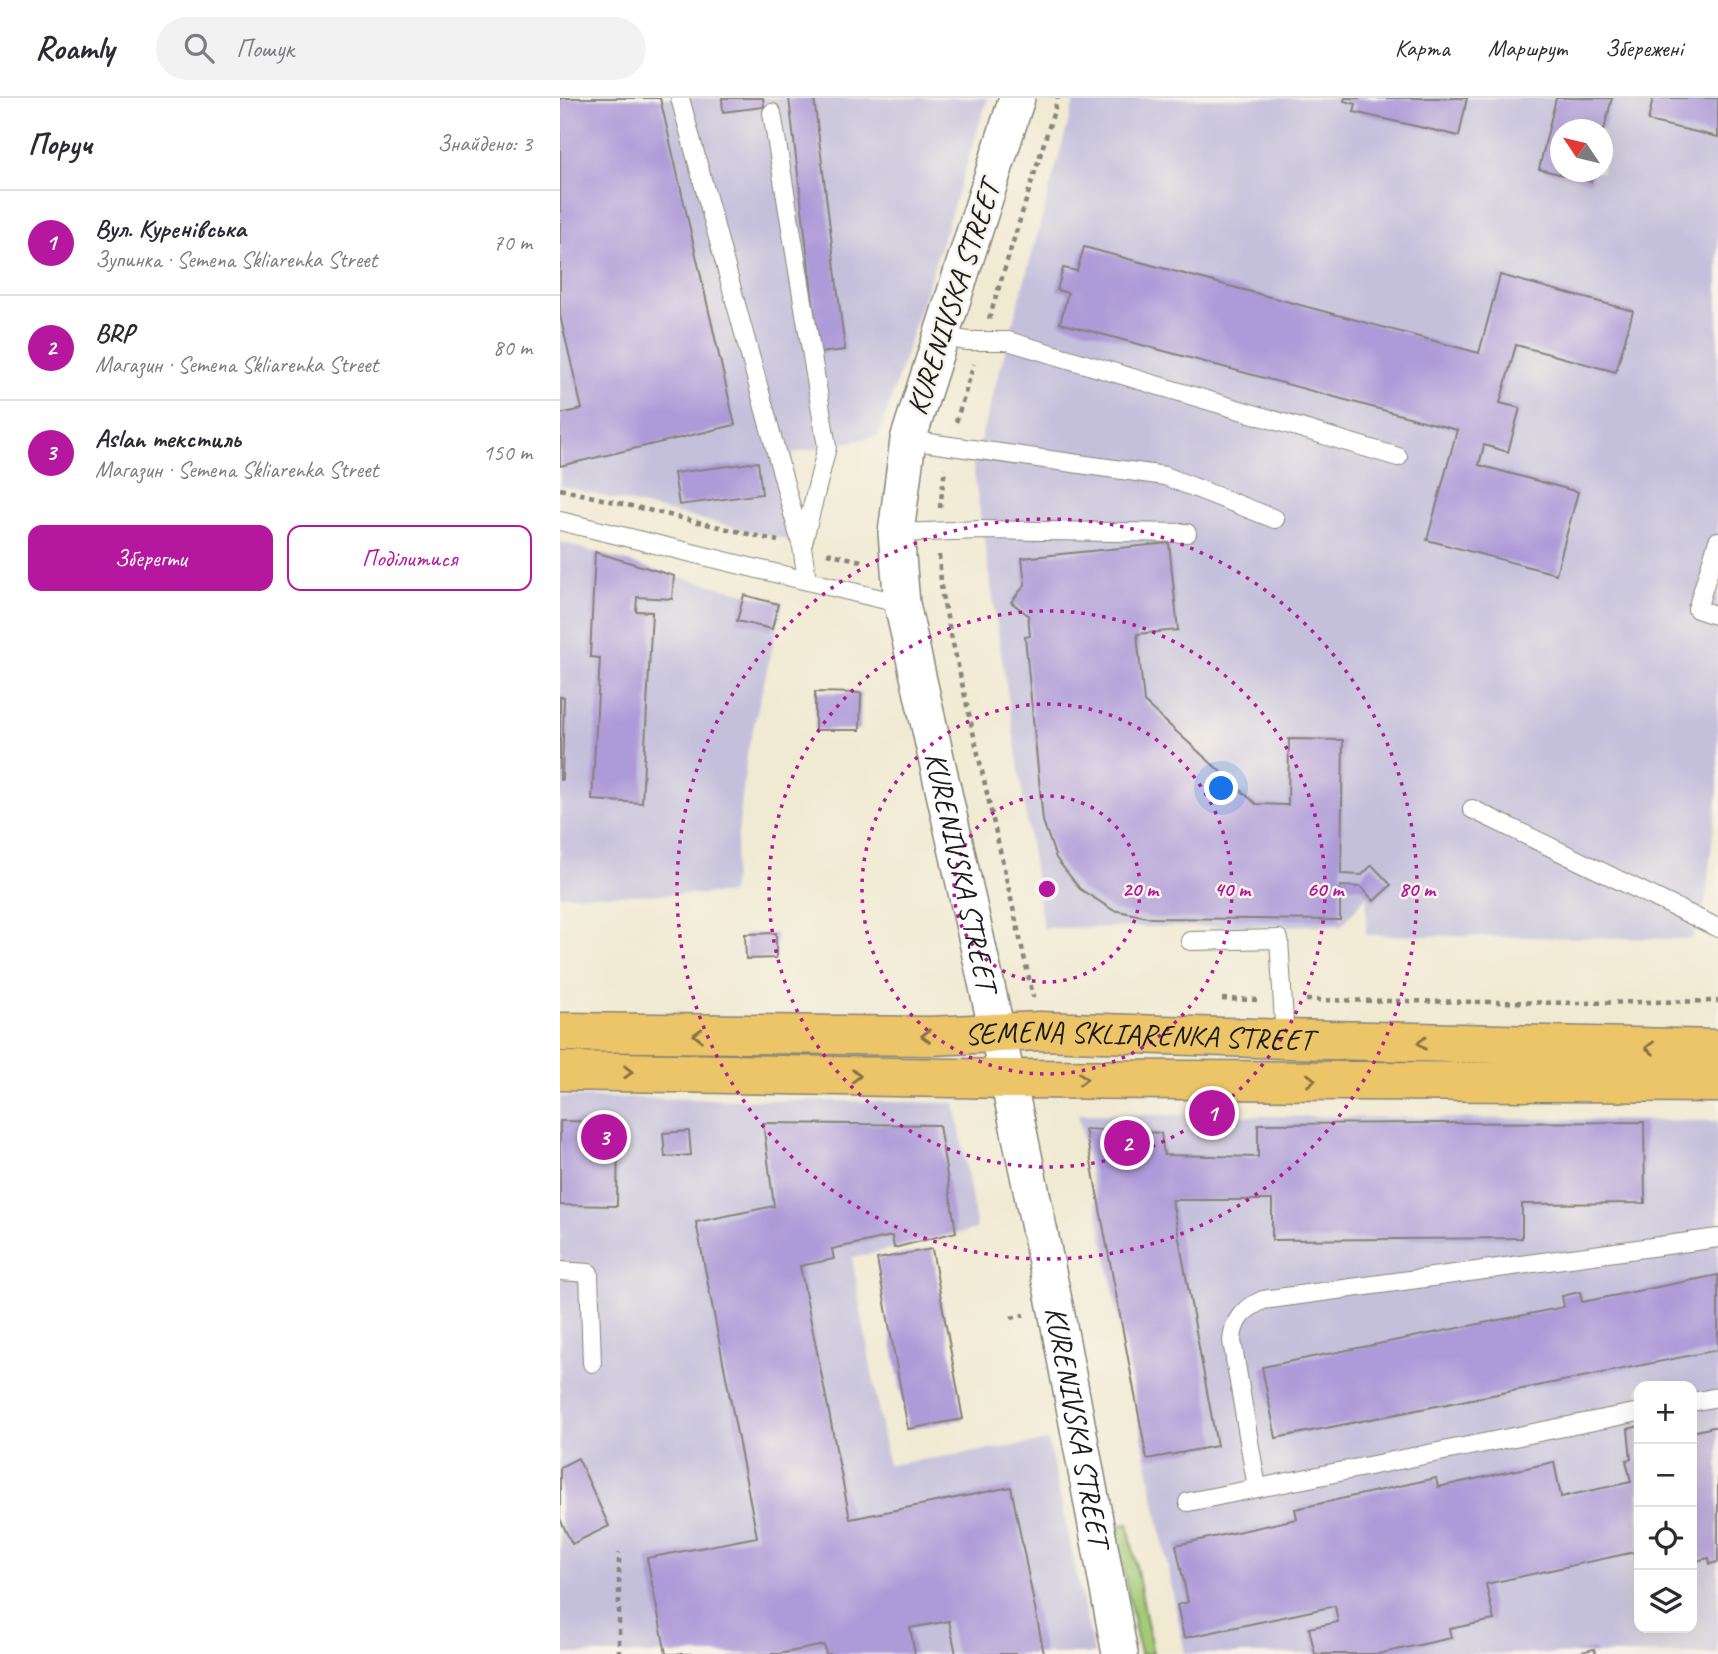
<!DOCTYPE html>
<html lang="uk">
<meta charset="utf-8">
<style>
:root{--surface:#fff;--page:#f2f2f3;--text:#2b2b33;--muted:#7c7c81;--line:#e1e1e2;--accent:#b5179e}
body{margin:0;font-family:Caveat,sans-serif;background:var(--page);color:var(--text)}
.controls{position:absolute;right:21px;bottom:21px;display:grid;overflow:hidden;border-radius:14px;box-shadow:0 7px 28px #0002}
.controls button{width:63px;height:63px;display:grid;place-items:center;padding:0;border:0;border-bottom:2px solid var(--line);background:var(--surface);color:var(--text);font:35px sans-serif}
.compass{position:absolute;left:990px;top:21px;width:63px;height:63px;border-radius:50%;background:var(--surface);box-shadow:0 7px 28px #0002;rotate:305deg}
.you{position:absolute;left:662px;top:691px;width:24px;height:24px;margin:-18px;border:5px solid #fff;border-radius:50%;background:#1a73e8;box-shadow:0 0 0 10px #1a73e833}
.badge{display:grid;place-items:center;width:46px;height:46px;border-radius:50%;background:var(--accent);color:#fff;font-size:23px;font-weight:700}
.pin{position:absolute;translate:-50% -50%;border:4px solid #fff;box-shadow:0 2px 7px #0006}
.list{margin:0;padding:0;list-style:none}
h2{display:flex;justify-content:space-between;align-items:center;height:91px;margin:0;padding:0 28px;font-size:30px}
h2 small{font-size:23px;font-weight:400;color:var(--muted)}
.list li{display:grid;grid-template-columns:46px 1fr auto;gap:21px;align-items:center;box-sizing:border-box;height:105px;padding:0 28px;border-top:2px solid var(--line)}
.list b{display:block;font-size:26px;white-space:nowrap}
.list p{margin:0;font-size:23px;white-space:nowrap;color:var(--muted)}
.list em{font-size:23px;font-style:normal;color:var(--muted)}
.actions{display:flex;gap:14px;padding:21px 28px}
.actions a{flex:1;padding:16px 0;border:2px solid var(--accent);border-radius:14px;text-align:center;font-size:24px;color:var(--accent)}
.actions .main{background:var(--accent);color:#fff}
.icon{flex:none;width:38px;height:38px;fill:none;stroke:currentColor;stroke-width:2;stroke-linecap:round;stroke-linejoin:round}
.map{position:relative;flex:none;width:1158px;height:1556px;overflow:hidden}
header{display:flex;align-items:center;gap:42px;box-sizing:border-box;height:98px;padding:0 35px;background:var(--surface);border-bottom:2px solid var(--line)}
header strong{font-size:33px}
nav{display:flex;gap:38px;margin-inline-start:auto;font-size:24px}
.search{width:490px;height:63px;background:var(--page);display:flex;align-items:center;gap:18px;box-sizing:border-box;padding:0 24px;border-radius:38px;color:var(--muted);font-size:26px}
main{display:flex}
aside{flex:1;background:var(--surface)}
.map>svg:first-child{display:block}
.industrial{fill:#c4c0db;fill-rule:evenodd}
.green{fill:#a3cb77;stroke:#60744a;stroke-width:2}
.building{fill:#ad9ad8}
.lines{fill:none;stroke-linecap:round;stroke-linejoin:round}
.lane-casing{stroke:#868378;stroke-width:20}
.street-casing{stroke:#868378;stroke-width:38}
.primary-casing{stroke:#868378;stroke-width:41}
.path{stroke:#868378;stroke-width:4.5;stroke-dasharray:5 5;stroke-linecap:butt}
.lane{stroke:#fff;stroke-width:18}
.street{stroke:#fff;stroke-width:35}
.primary{stroke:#edc569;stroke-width:38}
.oneway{stroke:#847042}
.ring{fill:none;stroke:#b5179e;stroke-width:3.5;stroke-dasharray:3.5 7}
.labels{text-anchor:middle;stroke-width:5;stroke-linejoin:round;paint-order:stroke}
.street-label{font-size:30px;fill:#1c1c1c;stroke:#f7f3e8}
.centre{fill:#b5179e;stroke:#f7f3e8;stroke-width:3.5}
.ring-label{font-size:21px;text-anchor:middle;font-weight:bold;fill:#b5179e;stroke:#f7f3e8;stroke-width:5;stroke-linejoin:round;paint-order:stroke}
</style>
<header>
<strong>Roamly</strong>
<div class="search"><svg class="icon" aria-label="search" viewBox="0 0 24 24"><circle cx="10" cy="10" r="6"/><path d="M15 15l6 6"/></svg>Пошук</div>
<nav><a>Карта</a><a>Маршрут</a><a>Збережені</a></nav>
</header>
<main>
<aside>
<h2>Поруч<small>Знайдено: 3</small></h2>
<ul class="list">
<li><span class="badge">1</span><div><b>Вул. Куренівська</b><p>Зупинка · Semena Skliarenka Street</p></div><em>70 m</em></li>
<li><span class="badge">2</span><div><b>BRP</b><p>Магазин · Semena Skliarenka Street</p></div><em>80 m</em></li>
<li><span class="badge">3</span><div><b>Aslan текстиль</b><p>Магазин · Semena Skliarenka Street</p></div><em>150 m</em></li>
</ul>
<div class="actions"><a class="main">Зберегти</a><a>Поділитися</a></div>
</aside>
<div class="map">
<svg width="1158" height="1556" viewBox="0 0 1158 1556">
<rect width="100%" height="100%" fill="#f7f3e8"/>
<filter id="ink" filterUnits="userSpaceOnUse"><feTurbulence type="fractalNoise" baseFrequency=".0143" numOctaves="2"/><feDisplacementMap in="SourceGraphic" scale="14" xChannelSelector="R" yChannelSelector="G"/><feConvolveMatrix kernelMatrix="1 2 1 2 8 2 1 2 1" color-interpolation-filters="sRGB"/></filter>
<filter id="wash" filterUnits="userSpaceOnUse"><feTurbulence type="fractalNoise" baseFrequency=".00686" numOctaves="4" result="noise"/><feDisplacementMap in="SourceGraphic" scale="28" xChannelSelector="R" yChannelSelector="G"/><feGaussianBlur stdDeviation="1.57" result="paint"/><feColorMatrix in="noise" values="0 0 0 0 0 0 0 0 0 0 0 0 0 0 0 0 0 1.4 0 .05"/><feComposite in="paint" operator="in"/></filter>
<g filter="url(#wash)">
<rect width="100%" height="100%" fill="#f1ead3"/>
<path class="industrial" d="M0 0H428L319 338 233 355 228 442 0 388Z
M515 0H1158V692L1146 799 1132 841 806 837 807 797 782 827 483 830 413 369ZM1000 32H1042V74H1000Z
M0 444 114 478 223 504 187 656 171 796 0 797Z
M0 999 395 1005 417 1131 292 1160 328 1367 488 1343 534 1556H0Z
M518 1016 1158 1023V1556H625ZM1079 1288H1132V1530H1079Z"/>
<path class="green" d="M568 1426 593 1556H580L555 1428Z"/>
<g id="blocks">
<path class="building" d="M0 0H100L175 327 0 368V316L22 311 0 218Z
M162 0H203L204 9 163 14Z
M229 0H254L285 252 259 255Z
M785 0H907L899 38 794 14 796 6 784 3Z
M996 0H1052L1044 32H1000V74H1033L1031 84 979 71Z
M1093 0H1158V39L1088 23Z
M524 149 919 255 940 177 1073 213 1056 274 956 247 940 305 960 310 948 354 924 347 919 367 1018 394 996 476 867 442 897 332 500 225 508 195 497 192 503 170 517 173Z
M198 364 202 396 119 407 114 375Z
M609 445 618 532 577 536 584 604 696 706 728 707 729 641 783 642 781 776 802 777 812 767 831 787 814 803 801 789 780 788V822L592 820 553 812 520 791 496 760 483 723 465 539 470 538 468 517 451 504 465 487 462 460Z
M35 454 114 478 112 501 77 499 76 513 92 514 82 705 32 702 40 560 30 559Z
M184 497 218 506 212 531 177 523Z
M255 594 301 595 300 632H255Z
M0 599H4L2 682H0Z
M216 835V860L186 861 185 836Z
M0 1023 58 1024 57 1108 0 1107Z
M1084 1024 1085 1105 962 1106V1140L712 1142V1102H612L657 1348 587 1361 525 1031 601 1035 604 1057 698 1059V1026Z
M203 1025 379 1027 396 1134 334 1150 332 1138 272 1151 274 1161 240 1168 290 1421 451 1389 484 1556H396L389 1523 350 1530 355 1556H266L264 1547 219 1556H106L87 1460 197 1439 136 1124 214 1108Z
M129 1033 131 1057 105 1059 103 1035Z
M372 1151 403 1321 348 1331 317 1161Z
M1158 1177V1252L716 1340 702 1269 1004 1209 1002 1198 1020 1194 1022 1204Z
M1079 1328V1470L1075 1454 926 1486 934 1522 889 1531 891 1540 818 1556H755L749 1530 778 1524 775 1508 624 1540 617 1507 628 1504 616 1447 737 1421 735 1411 876 1380 878 1389 994 1364 1001 1399 1071 1384 1066 1362 1071 1361 1068 1331Z
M1158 1328V1464L1150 1466 1149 1460 1132 1464V1334Z
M18 1360 49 1428 12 1446 0 1421V1369Z
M1034 1551 1036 1556H1017V1555Z"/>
</g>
</g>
<g filter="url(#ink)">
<use href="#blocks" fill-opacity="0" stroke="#868378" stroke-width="2"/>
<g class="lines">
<g class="lane-casing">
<path id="lane" d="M120 0 242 449 247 481
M212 15 267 349 243 445
M382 239 408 243H448L838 359
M348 342 605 378 715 421
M0 423 342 506
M336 435 422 432 627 435
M1158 443 1137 511 1158 518
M912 711 1158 830
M630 843 719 841 725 941
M0 1173 29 1175 32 1265
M1132 1304 1158 1299
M697 1390 672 1243C673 1221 684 1211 703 1202L1158 1140
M628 1404 1079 1314"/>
</g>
<g class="street-casing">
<g id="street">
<path id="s1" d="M457 0 348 342 336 435 342 506 456 1019 496 1212 560 1556"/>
</g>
</g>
<g class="primary-casing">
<g id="primary">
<path id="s2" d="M0 934 370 938 480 933 725 941 1158 951"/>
<path d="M0 973 448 981 1158 985"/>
</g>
</g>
<path class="path" d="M429 221 498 0
M396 324 414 266
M0 391 218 443
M380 410 385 370
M267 455 306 464
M379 457 382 497 473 898H475
M662 901 699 902
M746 902 1018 905 1158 903
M451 1220 464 1217
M59 1556V1455"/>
<use href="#lane" class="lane"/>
<use href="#street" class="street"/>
<use href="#primary" class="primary"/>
</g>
<defs><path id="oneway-chevron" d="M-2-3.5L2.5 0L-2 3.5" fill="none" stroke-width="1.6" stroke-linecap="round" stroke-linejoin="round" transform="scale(1.75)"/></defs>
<g class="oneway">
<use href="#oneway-chevron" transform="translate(138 937) rotate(-179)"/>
<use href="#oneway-chevron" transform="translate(366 938) rotate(179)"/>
<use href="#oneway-chevron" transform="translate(862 945) rotate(-179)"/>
<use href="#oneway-chevron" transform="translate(1090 950) rotate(-179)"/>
<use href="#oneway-chevron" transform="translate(68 974) rotate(1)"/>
<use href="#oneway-chevron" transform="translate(296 978) rotate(1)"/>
<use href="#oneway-chevron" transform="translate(523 981)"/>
<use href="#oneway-chevron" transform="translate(751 982)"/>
</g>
</g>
<g class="ring">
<circle cx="487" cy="791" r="93"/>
<circle cx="487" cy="791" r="185"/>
<circle cx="487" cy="791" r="278"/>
<circle cx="487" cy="791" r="370"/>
</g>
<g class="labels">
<g class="street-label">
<text transform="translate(393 200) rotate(-72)" y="10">KURENIVSKA STREET</text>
<text dy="10" stroke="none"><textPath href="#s1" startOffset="798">KURENIVSKA STREET</textPath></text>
<text dy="10" stroke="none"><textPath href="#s2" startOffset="579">SEMENA SKLIARENKA STREET</textPath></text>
<text dy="10" stroke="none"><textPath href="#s1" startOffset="1365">KURENIVSKA STREET</textPath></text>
</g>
</g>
<circle cx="487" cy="791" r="10" class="centre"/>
<g class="ring-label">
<text x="580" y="798">20 m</text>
<text x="672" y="798">40 m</text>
<text x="765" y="798">60 m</text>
<text x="857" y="798">80 m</text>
</g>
</svg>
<div class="controls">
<button>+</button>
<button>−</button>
<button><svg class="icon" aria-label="locate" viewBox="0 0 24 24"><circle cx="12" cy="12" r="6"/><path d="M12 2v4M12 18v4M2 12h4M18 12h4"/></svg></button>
<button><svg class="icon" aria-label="layers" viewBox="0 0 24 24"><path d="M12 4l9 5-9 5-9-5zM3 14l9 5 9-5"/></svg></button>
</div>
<svg class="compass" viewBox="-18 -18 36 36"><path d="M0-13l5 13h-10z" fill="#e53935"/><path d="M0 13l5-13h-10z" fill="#7c7c81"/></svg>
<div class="you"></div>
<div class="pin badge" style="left:652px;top:1015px">1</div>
<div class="pin badge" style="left:567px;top:1045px">2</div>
<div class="pin badge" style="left:44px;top:1039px">3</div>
</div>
</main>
